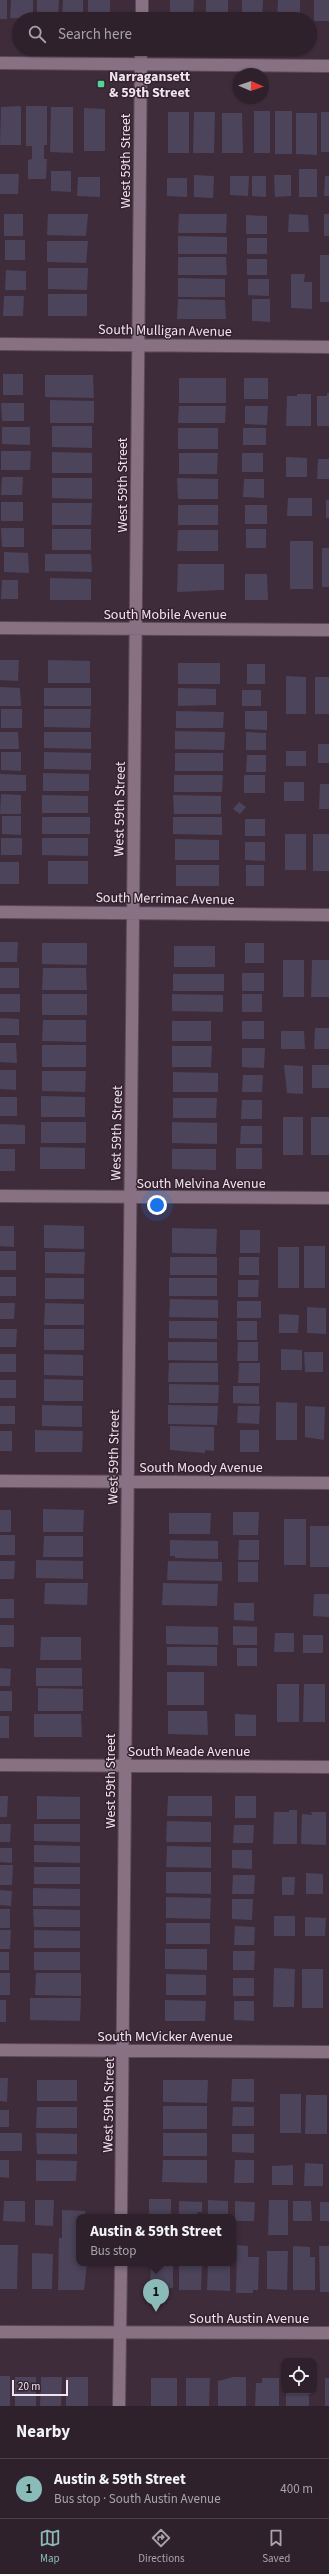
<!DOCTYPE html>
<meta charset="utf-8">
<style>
:root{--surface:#2f212c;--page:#3b2e38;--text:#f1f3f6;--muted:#a7a3a9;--line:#4a3e48;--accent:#8bbbb9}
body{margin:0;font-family:"Source Sans 3",sans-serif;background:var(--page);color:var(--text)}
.controls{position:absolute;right:12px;bottom:12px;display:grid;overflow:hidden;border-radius:8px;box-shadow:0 1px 3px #0004}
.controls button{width:36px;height:36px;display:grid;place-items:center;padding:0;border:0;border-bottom:1px solid var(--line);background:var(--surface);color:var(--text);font:20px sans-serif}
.compass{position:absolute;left:233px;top:68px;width:36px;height:36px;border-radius:50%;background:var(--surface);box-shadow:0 1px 3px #0004;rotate:92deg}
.scale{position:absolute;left:12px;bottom:10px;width:56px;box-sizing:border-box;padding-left:4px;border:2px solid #f0e4ed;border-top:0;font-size:11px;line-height:14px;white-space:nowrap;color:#f0e4ed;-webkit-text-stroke:3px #352231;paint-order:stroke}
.you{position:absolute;left:157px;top:1205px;width:14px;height:14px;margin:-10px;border:3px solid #fff;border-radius:50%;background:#1a73e8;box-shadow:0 0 0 6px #1a73e833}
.badge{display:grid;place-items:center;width:26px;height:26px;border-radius:50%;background:var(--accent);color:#111;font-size:13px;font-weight:700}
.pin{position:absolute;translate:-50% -33px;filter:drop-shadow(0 1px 2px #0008)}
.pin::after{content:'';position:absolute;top:21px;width:14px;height:12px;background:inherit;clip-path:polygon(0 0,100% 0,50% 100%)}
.popup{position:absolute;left:76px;top:2214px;width:160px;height:52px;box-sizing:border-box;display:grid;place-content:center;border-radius:8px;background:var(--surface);filter:drop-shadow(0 1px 3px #0005);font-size:13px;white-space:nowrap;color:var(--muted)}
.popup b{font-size:15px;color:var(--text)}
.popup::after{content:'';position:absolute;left:50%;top:100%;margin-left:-8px;border:8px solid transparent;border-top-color:var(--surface)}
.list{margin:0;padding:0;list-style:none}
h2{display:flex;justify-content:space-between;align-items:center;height:52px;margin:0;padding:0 16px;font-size:17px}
h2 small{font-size:13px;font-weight:400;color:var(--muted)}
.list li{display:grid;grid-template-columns:26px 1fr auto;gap:12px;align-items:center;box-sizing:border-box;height:60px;padding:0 16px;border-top:1px solid var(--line)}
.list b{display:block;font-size:15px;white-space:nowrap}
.list p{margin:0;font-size:13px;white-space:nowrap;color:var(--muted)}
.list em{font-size:13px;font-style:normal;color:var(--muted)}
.icon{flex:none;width:22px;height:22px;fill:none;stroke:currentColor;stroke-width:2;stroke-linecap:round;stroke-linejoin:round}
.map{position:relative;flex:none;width:329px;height:2406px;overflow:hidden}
.search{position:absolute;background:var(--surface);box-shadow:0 1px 3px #0004;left:12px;right:12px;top:12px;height:44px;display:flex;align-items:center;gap:10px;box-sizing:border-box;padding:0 14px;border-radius:22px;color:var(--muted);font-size:15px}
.sheet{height:112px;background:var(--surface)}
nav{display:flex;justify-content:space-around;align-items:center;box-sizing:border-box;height:56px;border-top:1px solid var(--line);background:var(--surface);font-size:11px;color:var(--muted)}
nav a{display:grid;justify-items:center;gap:2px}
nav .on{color:var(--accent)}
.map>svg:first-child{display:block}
.building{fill:#4b445a}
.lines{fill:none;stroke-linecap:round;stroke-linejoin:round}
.minor-casing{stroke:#5b4a57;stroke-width:14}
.tertiary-casing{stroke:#5b4a57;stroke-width:14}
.minor{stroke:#877182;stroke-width:12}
.tertiary{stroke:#877182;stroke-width:12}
.poi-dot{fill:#53d396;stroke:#352231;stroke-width:1.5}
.labels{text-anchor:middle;stroke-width:3;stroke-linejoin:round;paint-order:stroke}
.poi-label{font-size:14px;font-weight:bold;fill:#f0e4ed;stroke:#352231;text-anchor:start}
.street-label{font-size:14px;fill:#f0e4ed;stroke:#352231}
</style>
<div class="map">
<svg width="329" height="2406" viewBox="0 0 329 2406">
<rect width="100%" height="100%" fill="#3f2c3b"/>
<path class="building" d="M0 0H7V19H0Z
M11 0H33V19L10 18Z
M37 0H59L58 18H37Z
M63 0H83V18H62Z
M88 0H110V19H88Z
M170 0H194L193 19H170Z
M206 0H228V19H206Z
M242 0H263L262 19H242Z
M278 0H300V19H277Z
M314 0H329V21H314Z
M21 106V145H0L1 107Z
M26 106H47V145H44V159H47L46 179H28V160L32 159V146H26Z
M51 107H73V153L50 152Z
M84 108 105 109V151H84Z
M254 111H270V153H254Z
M275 111H292V154H275Z
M168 112H189V153H168Z
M194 112H215L214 153H193Z
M321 112H329V152H321Z
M222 113H242L243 153H222Z
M296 113H317V155L296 154Z
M299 169H317V197H299Z
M51 171H71V192L51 191Z
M0 174H19L18 194H0Z
M194 175 214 176 213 198 194 197Z
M274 175H291V196L275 197Z
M230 176H249L248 196 230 195Z
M252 176H266V197L252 196Z
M325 176H329V196H324Z
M78 177H100V197L77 196Z
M167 178H187V197L167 196Z
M4 214H23V236H4Z
M48 214H88L86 236 47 235Z
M179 214H227L226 233H178Z
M289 214 308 215 309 232H288Z
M324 214H329V236H324Z
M246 215 267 216V234H246Z
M178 236 227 237V254H178Z
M247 238H267V254H247Z
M5 240H25V260H5Z
M47 241H88L86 263 47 262Z
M320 255H329V302H320Z
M178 257H226L227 275H178Z
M247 259H267V275H247Z
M48 268H88L87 290 48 289Z
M6 270 26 271V290H5Z
M291 274H305L304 282H312V309L291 308Z
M178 278 225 279V297H178Z
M248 279H269V296L248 295Z
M48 294H87V316H48Z
M4 296H24L23 316H3Z
M178 299 225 300 226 319H177Z
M252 299H270V322L252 321Z
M3 374H23V395H3Z
M45 375H93L94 398 45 397Z
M179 378H226V403H179Z
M244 378H268V399H244Z
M327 393H329V426H317V396H327Z
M297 394H311V426H286L287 396H297Z
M50 400 94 401V423H50Z
M1 403H24V421H2Z
M179 406H226L225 423H178Z
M245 406H268L267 425 245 424Z
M52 426H92V448L52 447Z
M2 427H30V445L2 444Z
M178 428H218V449H178Z
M243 428H266V445H243Z
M1 451H31L30 470H1Z
M52 452 92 453V473H52Z
M179 453H218L217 474H179Z
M242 453H263V472H242Z
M286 457 307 458V477H286Z
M318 459H329V479H317Z
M2 477H23L22 495H1Z
M52 478H92V499L52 498Z
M177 478 218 479V499H178Z
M244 479H264V498L243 497Z
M288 498H312V516H287Z
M326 500H329V518H326Z
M1 502H23V521H1Z
M52 503H92L91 525H52Z
M178 505H218V525H178Z
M245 505H267V524H245Z
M1 528H24V547H2Z
M52 529H91V550H52Z
M246 529H266V548H246Z
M178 530H218V551H177Z
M290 541H313V589H290Z
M322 548H329V587H322Z
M4 552 28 553 29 573 4 572Z
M45 554H91L92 572 45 571Z
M178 564H224V590L177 592Z
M245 574H267L268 600H245Z
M50 578 91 579V600H50Z
M2 580H18V599H1Z
M0 660H19L18 681 0 680Z
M48 660 90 661V683H48Z
M178 663H220V684H178Z
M247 664H265V684H247Z
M286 676 306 677V714H286Z
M315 677H329V714H315Z
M0 687 20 688 21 706H0Z
M44 688H91V706H44Z
M178 688 216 689V705L178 706Z
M242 690H261V706H242Z
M1 709H22V728H1Z
M44 709H91L90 728 44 727Z
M176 711 224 712 223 728H176Z
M245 711H267V730L245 729Z
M175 731 225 732 224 750 175 749Z
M0 732H18L19 749H0Z
M44 732H91V749L44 748Z
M246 732 266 733V750H246Z
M318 744H329V763H318Z
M286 751H306V766H286Z
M1 752H21V771L1 770Z
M44 752 91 753V770L44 769Z
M175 753H223V771H175Z
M247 755H266V772H246Z
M43 773 89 774V791H43Z
M0 774 26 775V791H0Z
M174 775H223L222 792H174Z
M244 775H265V793H244Z
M284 782H304V801H284Z
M320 784H329V809H319Z
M1 794 21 795V814H0Z
M42 795 88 796V813H42Z
M173 795 221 796V814H174Z
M239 802 246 807 240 814 233 809Z
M2 816H21V835L2 834Z
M42 817H90V834H42Z
M173 817H222V835L173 834Z
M245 819H265V836H245Z
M285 834H306V870H285Z
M313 834H329V871H313Z
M1 838H22V855H1Z
M42 838H88V856L42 855Z
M175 839 219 840V860H175Z
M245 842H265V861L245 860Z
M48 861H88V884H48Z
M0 862H19V884H0Z
M176 865H219V886H176Z
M246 865H264V886H246Z
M0 942H18L17 962H0Z
M42 943H87V965L42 964Z
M245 943H264V963H245Z
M174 946H215V967H174Z
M283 960H304V997H283Z
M312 960H329V997H311Z
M0 968H19V988H0Z
M43 968H86L87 990H42Z
M242 973H264V991H242Z
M173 974H224V991H173Z
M0 994H20V1012H0Z
M42 994H87V1015H42Z
M172 994 223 995V1012L172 1011Z
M242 994H262V1012H242Z
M0 1018 19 1019V1035H0Z
M43 1020H86V1042L42 1041Z
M172 1021H211V1041H172Z
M242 1021H264V1039H242Z
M315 1028H329V1049H314Z
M281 1031H304L305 1049H281Z
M0 1043H16L17 1063 0 1062Z
M42 1045H86V1067H42Z
M172 1046H212L211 1067H172Z
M242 1048H265L264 1068 242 1067Z
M284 1065 303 1066V1094L287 1093Z
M312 1065H329V1088H312Z
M0 1070H16V1090L0 1089Z
M42 1071H86L85 1092 42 1091Z
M173 1072 218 1073V1092H173Z
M243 1075H263L262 1092H242Z
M41 1096 85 1097V1117H41Z
M0 1097H17V1116H0Z
M173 1098H217L216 1118H173Z
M242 1100H262V1119H241Z
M283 1117H303V1155H283Z
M311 1117H329V1155H311Z
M41 1122H86V1143H41Z
M172 1122 217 1123V1144L172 1143Z
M0 1124 25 1125V1144H0Z
M241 1126H262V1144H240Z
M40 1147 85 1148V1169H40Z
M236 1148H262V1169H236Z
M0 1149H15V1171H0Z
M172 1149H216V1170L172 1169Z
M44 1225 84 1226V1249L44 1248Z
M0 1226H14V1247L0 1246Z
M172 1228 217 1229 216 1254 172 1253Z
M240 1230H260V1253H240Z
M304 1246H325V1288H304Z
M278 1247H299V1288H278Z
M0 1251H16V1270H0Z
M45 1252H85L84 1274 45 1273Z
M170 1257H217V1275H170Z
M239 1257H259V1275H239Z
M0 1277H16V1296H0Z
M45 1278H84V1299H45Z
M169 1278H217V1296H169Z
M238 1280H259L258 1297H238Z
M170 1299 218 1300V1318L169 1317Z
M237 1301H261V1318H237Z
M0 1303H15L14 1319H0Z
M45 1303 84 1304V1325H44Z
M307 1307 326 1308V1334L307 1333Z
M279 1314 299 1315 298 1333H279Z
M169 1321H217V1339L169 1338Z
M237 1321H257V1340H237Z
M0 1329H17L16 1347H0Z
M44 1329H84V1350H44Z
M168 1342H217V1361L168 1360Z
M238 1342H258V1361H237Z
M281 1349 302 1350V1370H281Z
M304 1352H323V1372H305Z
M0 1354H16V1372H0Z
M44 1354 83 1355V1376L44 1375Z
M169 1363H218V1382H168Z
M239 1363H260V1383H238Z
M44 1379 83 1380V1401H44Z
M0 1380H16V1398H0Z
M169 1384 219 1385 218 1403H169Z
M233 1386H259V1404L233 1403Z
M276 1402 297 1403V1440H276Z
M42 1405 82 1406V1427L42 1426Z
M168 1405 218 1406 217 1425 168 1424Z
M0 1406H15V1424H0Z
M238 1406H260L259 1424 237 1423Z
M305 1406 325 1407 324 1440 305 1437Z
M170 1426 214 1427V1451L205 1450V1453L170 1450Z
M35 1430 83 1431 82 1452H35Z
M240 1430H259V1452H240Z
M0 1431H12V1451H0Z
M43 1509 84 1510 83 1532H43Z
M0 1510H11V1532H0Z
M233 1512H259L258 1535H233Z
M169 1513H211L210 1534H169Z
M284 1519H306V1565H284Z
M310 1526H329V1567H310Z
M0 1535H15V1555H0Z
M44 1536H83V1557H43Z
M170 1540 218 1541V1559L175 1558V1556H170Z
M239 1540H259V1560H238Z
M36 1560 83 1561V1579L36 1578Z
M0 1561H15L14 1579H0Z
M168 1561 222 1562V1581L167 1580Z
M238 1562H258V1582H238Z
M45 1583H88L87 1605 44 1604Z
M163 1583 218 1584 217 1606 162 1605Z
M314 1594H329V1617L313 1616Z
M0 1599H14V1618H0Z
M234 1603H254V1621L234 1620Z
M0 1625H14V1647H0Z
M166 1626 218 1627V1645L166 1644Z
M233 1626 257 1627V1645H233Z
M275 1633H294V1652H274Z
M303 1635H323V1653H303Z
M41 1637H81V1660H40Z
M167 1647H217V1666L167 1665Z
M237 1648H257V1666H237Z
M0 1668 11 1669 10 1686H0Z
M36 1668H82V1686H36Z
M167 1672H204V1705H167Z
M277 1684H299V1722H277Z
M304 1684H325V1722H303Z
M38 1688 83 1689V1711H38Z
M0 1691H12V1711H0Z
M168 1711H207L208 1735 168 1734Z
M34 1714H81L82 1737H34Z
M235 1714 256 1715V1736H235Z
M0 1716H9V1738H0Z
M0 1796H8L7 1817H0Z
M37 1796 80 1797V1819H37Z
M168 1796H212V1816H167Z
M235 1796H256V1818H235Z
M289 1810H297V1844H273L274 1812H289Z
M311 1812H326V1845L301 1844 302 1814 312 1815Z
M167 1821 211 1822V1842H166Z
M0 1824H11L10 1842H0Z
M34 1824H80V1842L34 1841Z
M234 1825H254L253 1843H233Z
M34 1845 80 1846V1863L34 1862Z
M167 1846 211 1847V1868L166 1867Z
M0 1848H12V1863L0 1862Z
M232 1850H252V1869L232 1868Z
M0 1865H13L12 1885H0Z
M34 1867H80V1884H34Z
M166 1872H211V1894L166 1893Z
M306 1873 323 1874V1894H306Z
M233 1875H255L254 1894H232Z
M282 1877H295L294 1895H282Z
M33 1888 80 1889V1906H33Z
M0 1890 12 1891 11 1906 0 1905Z
M166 1897 211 1898 210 1919 166 1918Z
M232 1899H253L252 1920 232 1919Z
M0 1909H10V1928H0Z
M33 1909 80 1910V1927H34Z
M274 1916H295V1936H274Z
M305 1917 326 1918 325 1936H305Z
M166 1923H210V1944H166Z
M235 1926 255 1927 254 1945H234Z
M0 1930H11L10 1949H0Z
M34 1930 80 1931V1948H34Z
M165 1949H207V1970L165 1969Z
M233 1951H255L254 1970H233Z
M0 1952H9V1970H0Z
M34 1952H80V1970H34Z
M274 1968 295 1969 294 2007H273Z
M302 1969H323V2008H302Z
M0 1973H10V1995H0Z
M36 1973H81V1996L35 1995Z
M166 1974 206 1975V1995H166Z
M233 1978H254V1996H233Z
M30 1998H81L80 2021 30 2020Z
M0 2000H6V2022H0Z
M165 2000 206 2001 205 2021H165Z
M234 2001H254V2021L234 2020Z
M0 2078H8L7 2102 0 2101Z
M232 2079H254V2102L231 2101Z
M37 2080H77V2101H37Z
M163 2080H208L207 2103 163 2102Z
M280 2094H301V2133H280Z
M306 2095H327V2134H305Z
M163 2106H207V2129H163Z
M37 2107H77V2128H36Z
M233 2107H254V2126H232Z
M0 2110H9V2127H0Z
M0 2133H22V2151H0Z
M36 2133 77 2134V2154H37Z
M163 2133H207V2156H163Z
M232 2134H254V2153L232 2152Z
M0 2160H9V2178L0 2177Z
M36 2160 77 2161 76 2181H36Z
M163 2160H207V2183L162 2182Z
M235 2160H254V2183H234Z
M305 2163 323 2164V2186H304Z
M293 2165V2185H272V2166Z
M149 2199H171V2217H149Z
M35 2200H54L53 2226 35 2225Z
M208 2200 228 2201V2217H208Z
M269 2200H288V2235H268Z
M4 2201H25V2222L3 2221Z
M179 2201 202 2202V2212H197V2217H179Z
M235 2201 255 2202 254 2221H235Z
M293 2201H311L312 2221H293Z
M320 2202H329V2221H320Z
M62 2210 85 2211V2217H79V2263H87L84 2290H58L59 2238H62Z
M0 2245H18L17 2289H0Z
M237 2245 248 2246V2257H259L258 2290H253V2293H236Z
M293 2246 310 2247V2257H315V2290H293Z
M319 2246H329V2292H320Z
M267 2251H288L287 2290 267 2289Z
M32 2253 53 2254 52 2289H32Z
M151 2263H173V2288H150Z
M179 2263H202L201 2290H179Z
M208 2263H230V2291L207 2290Z
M0 2376H10V2406H0Z
M15 2377H36V2406H15Z
M41 2377H62L61 2406H40Z
M66 2377H88V2406H66Z
M233 2377H246V2406H218V2381Z
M151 2378H177V2406H151Z
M186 2378H210L209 2406H186Z
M262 2378H279V2406H255L256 2383H262Z
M325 2378H329V2406H325Z
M286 2391H309V2406H286Z"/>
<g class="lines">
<g class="minor-casing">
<path id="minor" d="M142 19V0
M0 344 329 347
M0 628 329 630
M0 912 329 915
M0 1196 329 1198
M0 1481 329 1483
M0 1765 329 1767
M0 2050 329 2052
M121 2217 141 49
M119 2406 121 2263"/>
</g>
<g class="tertiary-casing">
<path id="tertiary" d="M0 63 329 66
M0 2332 329 2333"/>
</g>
<use href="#minor" class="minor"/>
<use href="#tertiary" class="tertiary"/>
</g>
<rect class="poi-dot" x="97" y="80" width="8" height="8" rx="2"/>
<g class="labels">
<g class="poi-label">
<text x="109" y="81">Narragansett<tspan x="109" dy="16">&amp; 59th Street</tspan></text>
</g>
<g class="street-label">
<text transform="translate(125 161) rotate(-90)" y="5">West 59th Street</text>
<text transform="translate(165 330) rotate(1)" y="5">South Mulligan Avenue</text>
<text transform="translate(122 485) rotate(-90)" y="5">West 59th Street</text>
<text x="165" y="619">South Mobile Avenue</text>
<text transform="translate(119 809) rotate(-89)" y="5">West 59th Street</text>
<text transform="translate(165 898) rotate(1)" y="5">South Merrimac Avenue</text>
<text transform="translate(116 1133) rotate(-89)" y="5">West 59th Street</text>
<text x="201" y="1188">South Melvina Avenue</text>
<text transform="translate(113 1457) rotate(-89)" y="5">West 59th Street</text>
<text x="201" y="1472">South Moody Avenue</text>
<text x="189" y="1756">South Meade Avenue</text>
<text transform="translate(110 1781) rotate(-90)" y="5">West 59th Street</text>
<text x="165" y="2041">South McVicker Avenue</text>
<text transform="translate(108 2105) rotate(-89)" y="5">West 59th Street</text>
<text x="249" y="2323">South Austin Avenue</text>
</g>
</g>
</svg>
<div class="controls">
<button><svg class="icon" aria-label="locate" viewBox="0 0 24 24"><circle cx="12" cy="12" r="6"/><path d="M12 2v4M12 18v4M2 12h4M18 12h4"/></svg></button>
</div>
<svg class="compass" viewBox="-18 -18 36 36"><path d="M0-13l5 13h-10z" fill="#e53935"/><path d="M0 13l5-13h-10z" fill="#a7a3a9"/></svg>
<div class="scale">20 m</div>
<div class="you"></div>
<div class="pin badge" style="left:156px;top:2312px">1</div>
<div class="popup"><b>Austin &amp; 59th Street</b>Bus stop</div>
<div class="search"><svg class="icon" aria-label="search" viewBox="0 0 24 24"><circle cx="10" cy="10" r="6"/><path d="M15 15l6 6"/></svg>Search here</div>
</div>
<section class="sheet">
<h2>Nearby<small></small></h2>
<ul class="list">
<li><span class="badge">1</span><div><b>Austin &amp; 59th Street</b><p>Bus stop · South Austin Avenue</p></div><em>400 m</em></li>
</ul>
</section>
<nav>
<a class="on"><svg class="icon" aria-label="map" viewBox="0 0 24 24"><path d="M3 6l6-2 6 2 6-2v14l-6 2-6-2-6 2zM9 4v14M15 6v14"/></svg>Map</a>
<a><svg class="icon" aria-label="directions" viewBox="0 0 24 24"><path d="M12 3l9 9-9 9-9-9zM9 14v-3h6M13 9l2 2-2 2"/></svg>Directions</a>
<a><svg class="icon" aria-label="saved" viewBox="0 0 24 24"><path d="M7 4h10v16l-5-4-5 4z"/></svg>Saved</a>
</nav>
